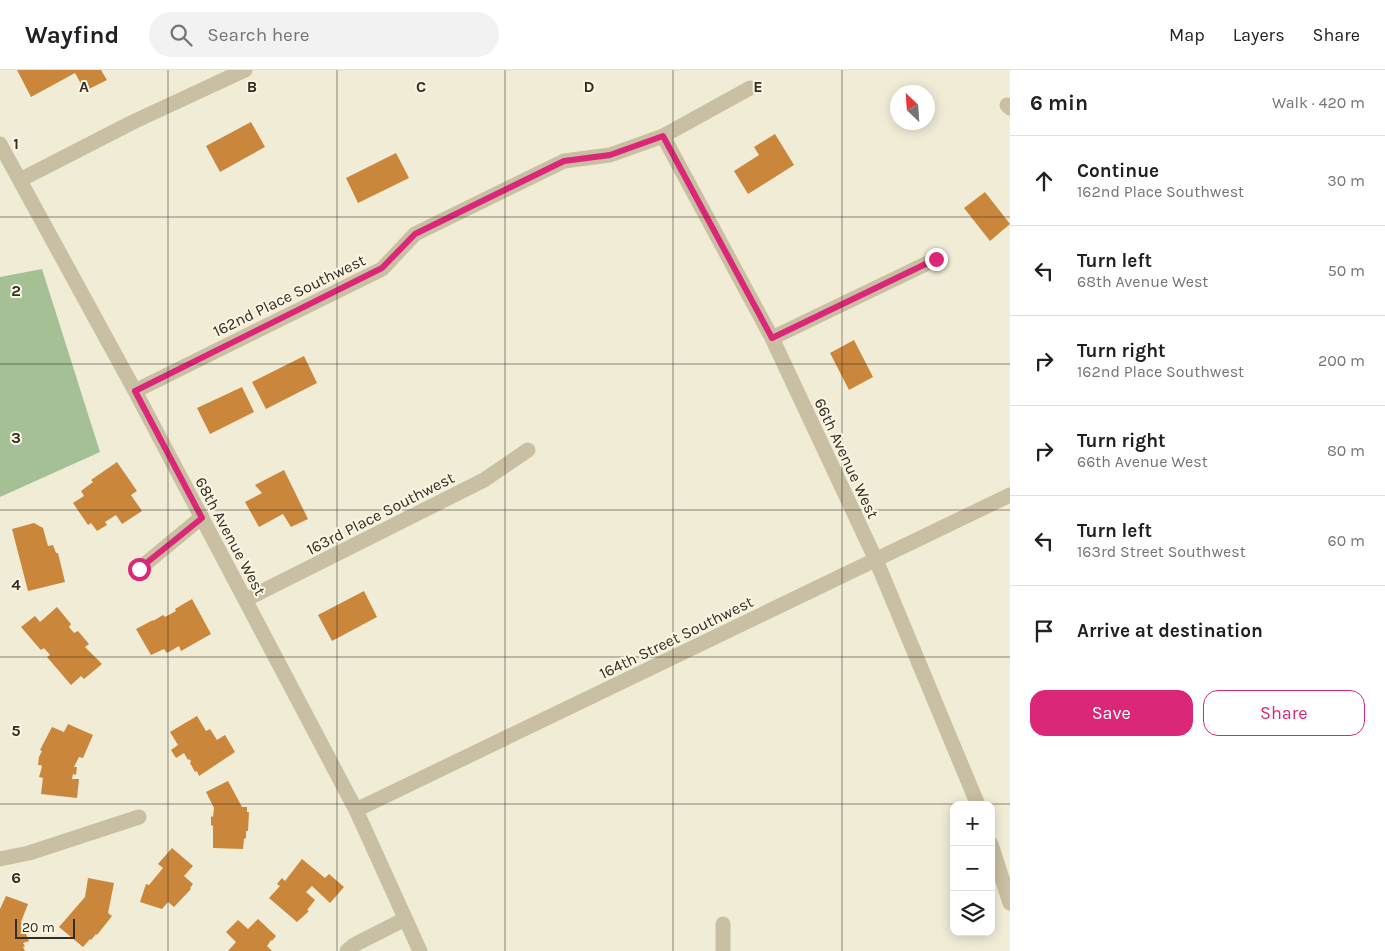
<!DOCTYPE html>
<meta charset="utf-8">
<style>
:root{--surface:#fff;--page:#f2f2f2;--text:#202124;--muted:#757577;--line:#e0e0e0;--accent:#db2777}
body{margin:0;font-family:Karla,sans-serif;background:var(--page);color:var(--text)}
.controls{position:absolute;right:15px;bottom:15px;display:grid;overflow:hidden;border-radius:10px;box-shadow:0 2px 12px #0003}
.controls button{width:45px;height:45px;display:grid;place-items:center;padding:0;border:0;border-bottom:1px solid var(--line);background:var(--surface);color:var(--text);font:25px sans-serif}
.compass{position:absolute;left:890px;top:15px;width:45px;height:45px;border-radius:50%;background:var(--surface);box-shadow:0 2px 12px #0003;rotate:335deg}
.scale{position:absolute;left:15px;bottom:12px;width:60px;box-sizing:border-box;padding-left:5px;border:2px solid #332d25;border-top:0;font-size:14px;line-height:18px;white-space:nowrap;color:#332d25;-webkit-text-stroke:4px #f9f5e2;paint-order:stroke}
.stop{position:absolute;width:15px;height:15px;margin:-11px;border:4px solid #db2777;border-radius:50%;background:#fff}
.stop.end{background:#db2777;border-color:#fff;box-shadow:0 1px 5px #0008}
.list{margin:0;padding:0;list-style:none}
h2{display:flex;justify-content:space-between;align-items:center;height:65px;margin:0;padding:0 20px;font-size:21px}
h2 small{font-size:16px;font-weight:400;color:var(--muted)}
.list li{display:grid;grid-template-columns:32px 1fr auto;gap:15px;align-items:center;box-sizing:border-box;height:90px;padding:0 20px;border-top:1px solid var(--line)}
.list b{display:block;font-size:19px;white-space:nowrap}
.list p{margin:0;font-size:16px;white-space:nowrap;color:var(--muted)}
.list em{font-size:16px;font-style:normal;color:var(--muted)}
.actions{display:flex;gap:10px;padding:15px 20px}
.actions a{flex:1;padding:11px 0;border:1px solid var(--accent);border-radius:15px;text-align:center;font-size:18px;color:var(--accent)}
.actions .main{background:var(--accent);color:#fff}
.icon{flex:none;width:28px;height:28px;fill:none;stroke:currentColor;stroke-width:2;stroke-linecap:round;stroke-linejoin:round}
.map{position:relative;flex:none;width:1010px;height:881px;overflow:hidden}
header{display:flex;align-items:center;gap:30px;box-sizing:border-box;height:70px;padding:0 25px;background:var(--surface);border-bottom:1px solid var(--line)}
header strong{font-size:24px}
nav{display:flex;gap:28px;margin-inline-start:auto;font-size:18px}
.search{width:350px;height:45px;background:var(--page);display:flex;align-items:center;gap:12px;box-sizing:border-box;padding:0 18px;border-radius:28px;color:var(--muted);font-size:19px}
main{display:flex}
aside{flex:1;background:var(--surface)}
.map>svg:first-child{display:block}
.green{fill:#a6c096}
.building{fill:#ca863b}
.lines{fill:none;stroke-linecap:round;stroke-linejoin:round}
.minor{stroke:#c9bfa2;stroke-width:15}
.route{stroke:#db2777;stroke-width:6}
.grid{fill:none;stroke:#332d25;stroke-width:1;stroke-opacity:0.55}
.labels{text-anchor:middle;stroke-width:4;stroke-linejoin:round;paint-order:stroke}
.street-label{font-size:16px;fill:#332d25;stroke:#f9f5e2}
.grid-label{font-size:16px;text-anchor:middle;font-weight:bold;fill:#332d25;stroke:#f9f5e2;stroke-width:4;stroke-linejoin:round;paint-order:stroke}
</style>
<header>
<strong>Wayfind</strong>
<div class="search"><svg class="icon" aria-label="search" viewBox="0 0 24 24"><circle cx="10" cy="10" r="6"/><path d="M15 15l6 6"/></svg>Search here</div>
<nav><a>Map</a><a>Layers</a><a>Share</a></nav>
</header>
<main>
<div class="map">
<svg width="1010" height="881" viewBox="0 0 1010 881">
<rect width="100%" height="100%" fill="#f1ecd6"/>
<path class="green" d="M42 199 100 382 0 427V207Z"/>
<path class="building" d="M17 0H101L107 10 85 21 75 3 31 27Z
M251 52 265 77 220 102 206 76Z
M775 64 794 95 748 124 734 101 759 85 754 77Z
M396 83 409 108 358 133 346 108Z
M985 122 1010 154 990 171 964 138Z
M854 270 873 307 849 320 830 283Z
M304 286 317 313 266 339 252 312Z
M242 317 254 342 210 364 197 338Z
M117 392 137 421 131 425 142 441 122 454 116 445 105 452 107 455 97 461 91 453 88 455 73 433 84 426 81 421 93 412 91 410Z
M284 400 308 449 291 457 283 444 259 457 245 432 262 423 255 415Z
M34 453 43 458 48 476 53 475 56 483H58L65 512 28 521 12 459Z
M364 521 377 547 332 571 318 545Z
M192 529 211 564 181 581 179 576 167 583 164 579 151 585 136 559 153 550V551L163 545 165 547 176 541 175 539Z
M57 537 71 554 69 557 74 563 78 561 89 574 85 577 102 594 84 609 81 606 71 615 47 587 50 585 44 578 41 580 39 578 21 557 35 546 40 552Z
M197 646 206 661 210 659 217 670 225 665 235 682 199 706 197 701 195 702 190 693 191 691 189 689 188 690 184 683 176 688 171 680 178 675 170 662Z
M68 654 93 665 83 688 79 687 74 697H77L76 705 73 704 72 709H79L77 728 41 724 43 708 39 707 42 697 41 695H38L39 687 42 681 40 680 52 657 64 662Z
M228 711 242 737H247V742H249L248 761H246V768L244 769 243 779 213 778V756L211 755V746L213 747 214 738 206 722Z
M172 778 193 796 184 806 193 814 190 818 191 819 174 837 168 832 162 839 140 832 146 814 149 815 163 798 158 794Z
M302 789 325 808 329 804 344 817 330 833 312 816 306 822 315 830 307 840 309 841 297 852 269 828 280 816 277 814 282 808 285 811Z
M88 808 114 813 108 843 112 846 97 865 96 864 91 870 90 869 83 877 59 857 85 827Z
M6 826 28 834 21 852 29 871 23 873 25 876 23 877 25 881H0V839Z
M258 849 276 866 272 871 271 870 267 876 272 881H228L236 872 226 862 238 850 248 859Z"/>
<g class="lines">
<path class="minor" d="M1007 35 1010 38
M663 66 772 268 876 490 978 735
M0 74 135 321 356 740 420 881
M20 110 133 52 245 0
M772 268 936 189
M135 321 382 199 415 164 564 91 610 85 663 66 750 18
M139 499 202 447
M245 530 484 410 528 380
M356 740 1010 425
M991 774 1010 833
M0 789 29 783 139 747
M347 881 354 875 405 849
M723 881V854"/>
</g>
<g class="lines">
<path class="route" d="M139 499 202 448 135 321 382 198 415 164 564 91 610 85 663 66 772 268 936 189"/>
</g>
<path class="grid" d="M168 0V881M337 0V881M505 0V881M673 0V881M842 0V881M0 147H1010M0 294H1010M0 440H1010M0 587H1010M0 734H1010"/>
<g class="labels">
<g class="street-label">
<text transform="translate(289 225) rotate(-26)" y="6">162nd Place Southwest</text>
<text transform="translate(847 388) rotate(65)" y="6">66th Avenue West</text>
<text transform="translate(380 443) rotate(-27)" y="6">163rd Place Southwest</text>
<text transform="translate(231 466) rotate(62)" y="6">68th Avenue West</text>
<text transform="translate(676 567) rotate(-26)" y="6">164th Street Southwest</text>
</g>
</g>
<g class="grid-label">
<text x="84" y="22">A</text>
<text x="252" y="22">B</text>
<text x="421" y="22">C</text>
<text x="589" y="22">D</text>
<text x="758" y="22">E</text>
<text x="16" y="79">1</text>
<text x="16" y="226">2</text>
<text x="16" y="373">3</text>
<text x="16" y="520">4</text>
<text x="16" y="666">5</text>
<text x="16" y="813">6</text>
</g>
</svg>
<div class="controls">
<button>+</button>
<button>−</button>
<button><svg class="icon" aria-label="layers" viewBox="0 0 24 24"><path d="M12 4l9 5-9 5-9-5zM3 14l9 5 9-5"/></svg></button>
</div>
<svg class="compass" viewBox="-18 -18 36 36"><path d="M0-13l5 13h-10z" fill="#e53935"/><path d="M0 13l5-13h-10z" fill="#757577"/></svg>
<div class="scale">20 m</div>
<div class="stop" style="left:139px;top:499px"></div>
<div class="stop end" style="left:936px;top:189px"></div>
</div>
<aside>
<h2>6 min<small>Walk · 420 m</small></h2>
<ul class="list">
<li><svg class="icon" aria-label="ahead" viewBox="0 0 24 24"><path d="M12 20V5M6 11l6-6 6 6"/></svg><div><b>Continue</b><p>162nd Place Southwest</p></div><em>30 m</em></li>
<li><svg class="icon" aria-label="left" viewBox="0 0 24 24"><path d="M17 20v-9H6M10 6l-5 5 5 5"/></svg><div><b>Turn left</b><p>68th Avenue West</p></div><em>50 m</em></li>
<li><svg class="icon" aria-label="right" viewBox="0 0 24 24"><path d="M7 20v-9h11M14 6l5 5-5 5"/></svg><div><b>Turn right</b><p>162nd Place Southwest</p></div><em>200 m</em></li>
<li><svg class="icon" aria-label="right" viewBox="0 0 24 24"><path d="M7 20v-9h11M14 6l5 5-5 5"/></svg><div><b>Turn right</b><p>66th Avenue West</p></div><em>80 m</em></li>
<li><svg class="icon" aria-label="left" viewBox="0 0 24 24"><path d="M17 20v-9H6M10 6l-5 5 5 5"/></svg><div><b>Turn left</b><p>163rd Street Southwest</p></div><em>60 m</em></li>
<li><svg class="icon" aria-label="arrive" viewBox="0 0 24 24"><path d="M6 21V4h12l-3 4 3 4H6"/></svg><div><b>Arrive at destination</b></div></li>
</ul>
<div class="actions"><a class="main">Save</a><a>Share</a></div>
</aside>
</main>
